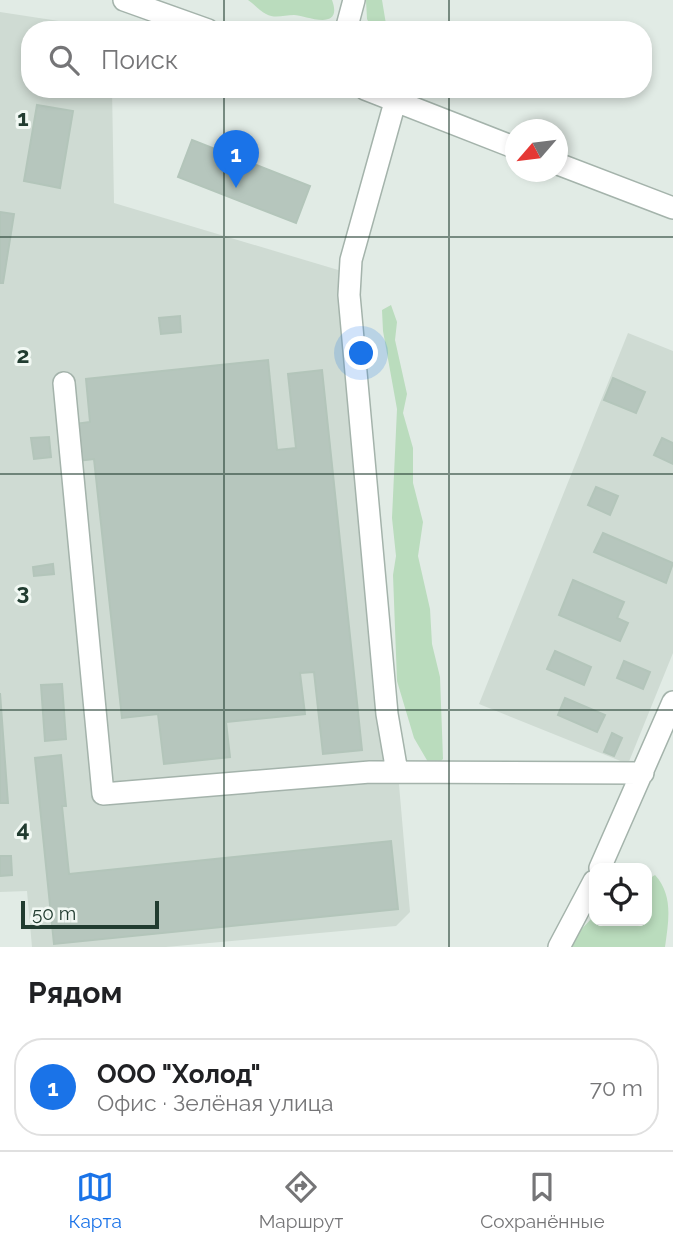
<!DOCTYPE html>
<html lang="ru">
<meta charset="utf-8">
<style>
:root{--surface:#fff;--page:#f6f6f6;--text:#202124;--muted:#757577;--line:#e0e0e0;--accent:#1a73e8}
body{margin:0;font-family:Raleway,sans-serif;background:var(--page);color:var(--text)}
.controls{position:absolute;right:21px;bottom:21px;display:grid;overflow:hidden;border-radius:14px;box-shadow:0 4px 10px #0003}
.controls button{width:63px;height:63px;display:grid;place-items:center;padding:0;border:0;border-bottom:2px solid var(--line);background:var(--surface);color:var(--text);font:35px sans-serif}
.compass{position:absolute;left:505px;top:119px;width:63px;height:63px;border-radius:50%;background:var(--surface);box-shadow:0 4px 10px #0003;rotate:242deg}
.scale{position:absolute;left:21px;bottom:18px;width:138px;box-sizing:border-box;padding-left:7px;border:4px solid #213c30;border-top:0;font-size:19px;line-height:24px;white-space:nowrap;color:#213c30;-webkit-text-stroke:5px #f1f8f3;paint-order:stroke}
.you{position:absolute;left:362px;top:354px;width:24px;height:24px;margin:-18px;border:5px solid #fff;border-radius:50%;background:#1a73e8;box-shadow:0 0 0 10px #1a73e833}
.badge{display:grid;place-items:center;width:46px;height:46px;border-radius:50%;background:var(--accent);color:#fff;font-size:23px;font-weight:700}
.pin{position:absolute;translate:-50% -58px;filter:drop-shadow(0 2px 4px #0008)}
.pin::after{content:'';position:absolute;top:37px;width:24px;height:21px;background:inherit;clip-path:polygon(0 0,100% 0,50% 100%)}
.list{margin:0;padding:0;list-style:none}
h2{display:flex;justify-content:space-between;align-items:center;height:91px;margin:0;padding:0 28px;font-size:30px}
h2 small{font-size:23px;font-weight:400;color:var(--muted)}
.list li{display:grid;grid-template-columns:46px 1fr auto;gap:21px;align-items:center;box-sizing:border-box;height:98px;margin:0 14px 14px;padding:0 14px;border:2px solid var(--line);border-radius:28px}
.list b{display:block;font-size:26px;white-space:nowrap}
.list p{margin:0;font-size:23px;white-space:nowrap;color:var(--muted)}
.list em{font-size:23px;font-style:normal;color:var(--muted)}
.icon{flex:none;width:38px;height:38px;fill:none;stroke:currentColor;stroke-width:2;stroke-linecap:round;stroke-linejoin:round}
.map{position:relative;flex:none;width:673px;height:947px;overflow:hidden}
.search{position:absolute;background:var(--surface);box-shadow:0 4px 10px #0003;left:21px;right:21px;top:21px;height:77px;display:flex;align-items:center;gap:18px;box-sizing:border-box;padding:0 24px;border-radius:28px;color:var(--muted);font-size:26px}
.sheet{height:203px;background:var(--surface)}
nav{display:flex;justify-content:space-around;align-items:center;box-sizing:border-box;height:98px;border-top:2px solid var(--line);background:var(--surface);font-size:19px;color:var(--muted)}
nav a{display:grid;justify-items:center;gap:4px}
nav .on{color:var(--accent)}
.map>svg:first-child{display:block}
.built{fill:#cfdbd3}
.green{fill:#badcbd}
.building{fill:#b6c6bd;stroke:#b3c5ba;stroke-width:2}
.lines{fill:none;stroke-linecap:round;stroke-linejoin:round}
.minor-casing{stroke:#a4b3ab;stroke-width:24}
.minor{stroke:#fff;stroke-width:21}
.grid{fill:none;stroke:#213c30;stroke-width:2;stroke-opacity:0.55}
.grid-label{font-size:23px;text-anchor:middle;font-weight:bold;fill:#213c30;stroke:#f1f8f3;stroke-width:6;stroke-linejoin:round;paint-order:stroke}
</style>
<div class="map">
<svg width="673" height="947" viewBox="0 0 673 947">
<rect width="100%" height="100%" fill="#e1ebe5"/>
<path class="built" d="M0 12 111 29 30 30V89H112L114 203 355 275 410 912 396 926 166 947H32L27 891 0 892Z
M628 333 673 351V653L628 764 479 704Z"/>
<path class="green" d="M248 0H332C344 33 304 15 294 15 284 15 275 19 266 14 260 11 254 4 248 0Z
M366 0H382L387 30 371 27 367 19Z
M391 305 397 322 395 340 407 394 403 413 413 448V483L423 522 418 556 430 609 432 644 440 677 443 759 436 766 428 762 414 738 397 681 393 575 396 556 392 518 397 409 383 331 382 310Z
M655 875C673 895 669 919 665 947H571L572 939 594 916V921H616L623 925 628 921H647V880Z"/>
<path class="building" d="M37 105 73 111 60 188 24 181Z
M192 140 310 186 296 223 178 177Z
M0 212 14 214 3 283H0Z
M180 316 181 332 161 334 159 318Z
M268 360 277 450 296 448 288 374 322 370 362 750 323 754 314 672 300 673 305 714 226 722 230 757 164 764 158 714 122 718 94 459 78 461 74 424 90 422 86 379Z
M613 378 645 392 636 413 604 400Z
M49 437 51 457 34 459 31 438Z
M662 438 673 443V464L654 455Z
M596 487 618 496 610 515 588 505Z
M603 533 673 563 666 583 594 552Z
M53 564 54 574 34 576 33 567Z
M573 580 624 602 617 618 628 623 620 641 559 615Z
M555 651 591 667 584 685 547 669Z
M624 661 650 672 643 689 617 678Z
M62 684 66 739 45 741 41 685Z
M0 693 8 803H0Z
M565 698 605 715 597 732 558 715Z
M612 733 622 738 614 756 604 752Z
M61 755 66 806H62L69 874 391 841 398 909 54 944 35 758Z
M0 856H11L12 875 0 876Z"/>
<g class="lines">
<g class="minor-casing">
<path id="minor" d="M124 0 208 30
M346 30 354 0
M365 89 516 148
M395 102 351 260 349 295 387 714 397 772
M558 164 673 208
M64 383 103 794 370 772 643 773
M600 868 673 702
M559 947 594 881"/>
</g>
<use href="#minor" class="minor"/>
</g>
<path class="grid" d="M224 0V30M449 0V30M224 89V947M449 89V947M0 237H673M0 474H673M0 710H673"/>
<g class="grid-label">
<text x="23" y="126">1</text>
<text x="23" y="363">2</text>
<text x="23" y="600">3</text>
<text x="23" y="837">4</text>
</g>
</svg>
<div class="controls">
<button><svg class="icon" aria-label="locate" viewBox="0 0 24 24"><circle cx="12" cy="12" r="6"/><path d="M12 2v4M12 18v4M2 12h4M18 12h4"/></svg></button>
</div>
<svg class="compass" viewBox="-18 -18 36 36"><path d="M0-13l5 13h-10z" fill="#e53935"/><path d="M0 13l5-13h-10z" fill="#757577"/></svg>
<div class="scale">50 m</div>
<div class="you"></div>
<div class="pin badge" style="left:236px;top:188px">1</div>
<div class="search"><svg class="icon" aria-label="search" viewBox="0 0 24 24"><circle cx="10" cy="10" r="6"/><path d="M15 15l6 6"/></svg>Поиск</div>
</div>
<section class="sheet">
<h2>Рядом<small></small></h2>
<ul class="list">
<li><span class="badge">1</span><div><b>ООО &quot;Холод&quot;</b><p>Офис · Зелёная улица</p></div><em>70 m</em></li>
</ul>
</section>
<nav>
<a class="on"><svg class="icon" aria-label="map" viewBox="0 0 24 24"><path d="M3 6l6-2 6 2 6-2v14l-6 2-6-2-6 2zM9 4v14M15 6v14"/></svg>Карта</a>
<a><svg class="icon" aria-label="directions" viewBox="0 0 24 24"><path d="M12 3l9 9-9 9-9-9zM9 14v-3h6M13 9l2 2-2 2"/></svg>Маршрут</a>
<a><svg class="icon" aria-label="saved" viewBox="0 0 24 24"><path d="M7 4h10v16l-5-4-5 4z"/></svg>Сохранённые</a>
</nav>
